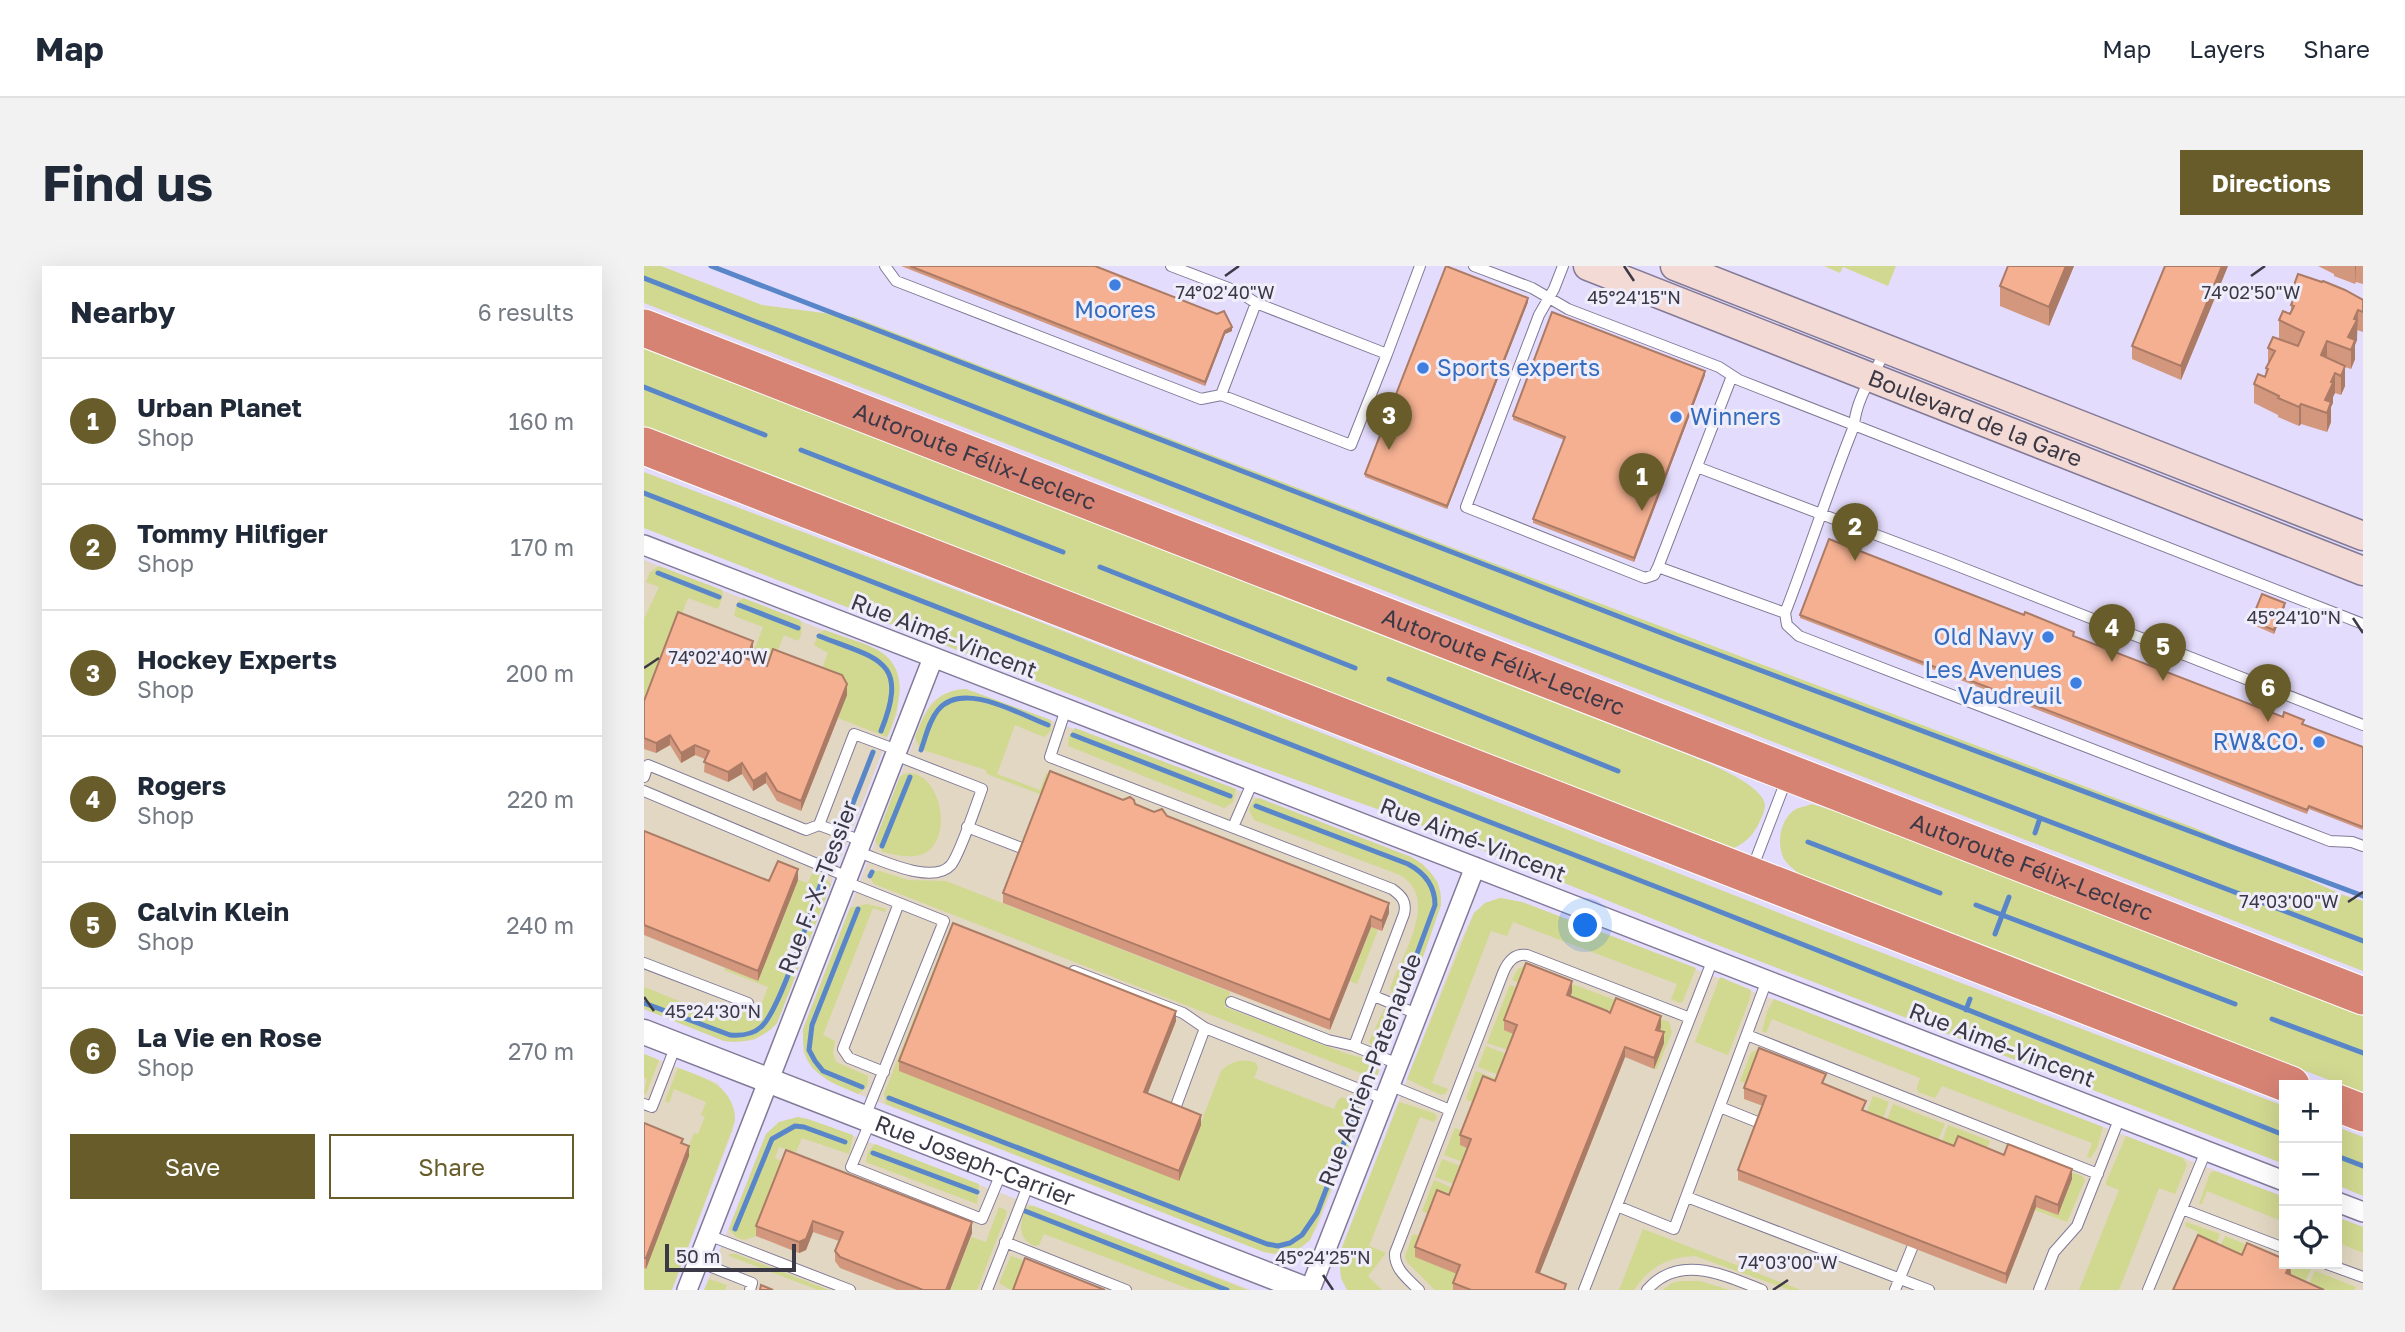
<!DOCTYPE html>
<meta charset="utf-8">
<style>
:root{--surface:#fff;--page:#f2f2f3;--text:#1f2937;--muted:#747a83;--line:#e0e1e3;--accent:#685d2a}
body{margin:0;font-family:"Golos Text",sans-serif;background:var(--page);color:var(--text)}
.controls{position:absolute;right:21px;bottom:21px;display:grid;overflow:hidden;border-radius:0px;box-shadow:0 7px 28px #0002}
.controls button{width:63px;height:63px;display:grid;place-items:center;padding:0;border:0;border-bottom:2px solid var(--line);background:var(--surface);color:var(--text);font:35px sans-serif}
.scale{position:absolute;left:21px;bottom:18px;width:131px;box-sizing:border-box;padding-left:7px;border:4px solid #3c3946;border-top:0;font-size:19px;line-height:24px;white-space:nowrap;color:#3c3946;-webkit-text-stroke:5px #f0edfa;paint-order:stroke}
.you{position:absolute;left:942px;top:660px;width:24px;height:24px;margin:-18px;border:5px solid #fff;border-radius:50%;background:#1a73e8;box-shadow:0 0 0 10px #1a73e833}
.badge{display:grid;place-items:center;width:46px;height:46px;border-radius:50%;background:var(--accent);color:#fff;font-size:23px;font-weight:700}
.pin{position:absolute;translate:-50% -58px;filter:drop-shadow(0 2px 4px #0008)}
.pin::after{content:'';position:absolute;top:37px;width:24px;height:21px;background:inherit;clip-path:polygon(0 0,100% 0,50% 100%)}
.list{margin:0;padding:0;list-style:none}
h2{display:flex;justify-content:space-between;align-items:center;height:91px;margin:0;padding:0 28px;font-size:30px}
h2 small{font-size:23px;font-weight:400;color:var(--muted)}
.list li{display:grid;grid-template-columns:46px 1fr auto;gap:21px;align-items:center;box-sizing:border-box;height:126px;padding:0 28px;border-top:2px solid var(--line)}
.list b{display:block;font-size:26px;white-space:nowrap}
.list p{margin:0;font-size:23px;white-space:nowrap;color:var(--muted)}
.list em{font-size:23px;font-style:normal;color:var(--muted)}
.actions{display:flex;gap:14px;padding:21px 28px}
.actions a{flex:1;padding:16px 0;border:2px solid var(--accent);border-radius:0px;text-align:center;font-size:24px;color:var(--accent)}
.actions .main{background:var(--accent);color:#fff}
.icon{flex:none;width:38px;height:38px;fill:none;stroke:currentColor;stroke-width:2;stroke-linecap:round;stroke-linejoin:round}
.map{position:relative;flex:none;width:1719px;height:1024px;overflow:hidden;border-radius:0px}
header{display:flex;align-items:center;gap:42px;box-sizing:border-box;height:98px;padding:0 35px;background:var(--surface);border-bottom:2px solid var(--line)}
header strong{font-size:33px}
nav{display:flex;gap:38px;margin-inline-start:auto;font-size:24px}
.intro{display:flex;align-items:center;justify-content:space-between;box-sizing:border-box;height:168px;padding:0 42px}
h1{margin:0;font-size:49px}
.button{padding:18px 32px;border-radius:0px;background:var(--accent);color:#fff;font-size:24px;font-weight:700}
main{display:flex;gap:42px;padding:0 42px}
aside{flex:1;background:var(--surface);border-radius:0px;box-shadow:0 7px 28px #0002}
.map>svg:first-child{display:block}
.industrial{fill:#e1d7c2}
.green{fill:#d1d890}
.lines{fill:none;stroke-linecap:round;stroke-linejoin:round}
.stream{stroke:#5986c9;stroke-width:5}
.service-casing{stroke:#827a97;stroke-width:12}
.minor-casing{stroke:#827a97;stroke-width:22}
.tertiary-casing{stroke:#827a97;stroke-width:27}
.secondary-casing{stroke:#827a97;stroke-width:31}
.motorway-casing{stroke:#fff;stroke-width:39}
.service{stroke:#fff;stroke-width:10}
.minor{stroke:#fff;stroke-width:19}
.tertiary{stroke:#fff;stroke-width:24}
.secondary{stroke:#f3dad5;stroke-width:28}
.motorway{stroke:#d68374;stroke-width:37}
.wall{fill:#d2977d}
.shaded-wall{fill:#ab7b66}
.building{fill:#f4b091;stroke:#ab7b66;stroke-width:2}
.ticks{fill:none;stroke:#3c3946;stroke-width:2.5}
.shop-dot{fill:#3f7fe0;stroke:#f0edfa;stroke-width:2.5}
.labels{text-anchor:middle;stroke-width:6;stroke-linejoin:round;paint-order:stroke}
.shop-label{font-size:23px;fill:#366cbe;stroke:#f0edfa;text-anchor:end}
.street-label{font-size:23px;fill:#3c3946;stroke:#f0edfa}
.ticks-label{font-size:18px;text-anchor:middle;fill:#3c3946;stroke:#f0edfa;stroke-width:6;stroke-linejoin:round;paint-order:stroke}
</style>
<header>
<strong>Map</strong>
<nav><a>Map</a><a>Layers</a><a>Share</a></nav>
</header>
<div class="intro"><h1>Find us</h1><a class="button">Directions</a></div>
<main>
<aside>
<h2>Nearby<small>6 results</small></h2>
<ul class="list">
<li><span class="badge">1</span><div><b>Urban Planet</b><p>Shop</p></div><em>160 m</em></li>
<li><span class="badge">2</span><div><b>Tommy Hilfiger</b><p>Shop</p></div><em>170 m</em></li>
<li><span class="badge">3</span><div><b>Hockey Experts</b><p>Shop</p></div><em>200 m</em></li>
<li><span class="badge">4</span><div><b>Rogers</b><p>Shop</p></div><em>220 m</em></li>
<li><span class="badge">5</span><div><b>Calvin Klein</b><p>Shop</p></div><em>240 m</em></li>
<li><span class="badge">6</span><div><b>La Vie en Rose</b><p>Shop</p></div><em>270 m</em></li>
</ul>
<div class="actions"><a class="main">Save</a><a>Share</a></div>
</aside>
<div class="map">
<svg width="1719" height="1024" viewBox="0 0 1719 1024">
<rect width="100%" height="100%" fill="#e4dcfc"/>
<path class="industrial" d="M0 294 236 386 250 401 254 411 256 421 253 448 133 757 126 764 110 774 89 776 80 775 0 743Z
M322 423 570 515 767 591 779 598 794 616 797 628V639L772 711 674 959 666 974 657 982 635 989 620 986 214 828 186 816 168 802 163 795 159 785V763L279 451 287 437 298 429 312 424Z
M856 632 878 636 1640 931V998H1693V951L1719 961V1024H703L697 1012 695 989 816 676 830 647 841 637Z
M0 788 73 817 84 830 91 847 89 864 28 1024H0Z
M154 851 178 858 607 1024H60L122 868 135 856Z"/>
<path class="green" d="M0 0H17L118 39 210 51 825 288 1551 562 1699 629 1719 635V705L0 37Z
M1180 0H1252L1244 20 1199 1 1196 7Z
M0 82 1014 477C1035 486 1119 514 1121 539 1121 544 1118 551 1116 555 1110 568 1103 576 1090 582L1071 576 0 160Z
M0 206 373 347 1181 665 1640 840V898L1066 676 769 556 580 488 0 262Z
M15 300 78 324 79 330 74 343 44 332 0 446V353L15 321 2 316 6 306Z
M99 332 156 354C159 361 158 369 154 375L140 369 123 411 103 403 119 361 90 350 93 337Z
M181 364C198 371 221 376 237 386 267 406 254 444 243 471L194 452 203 426 201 423 175 411 184 387 170 379 174 368Z
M322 423 407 454V465L400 471 371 459 353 508 396 524 402 507 743 638 745 647 523 561 401 530 343 508 342 504 276 483 271 471C281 445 292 424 322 423Z
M431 462 592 523 589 536 580 542 424 480 425 470Z
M264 507C296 507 309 568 283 586 271 594 252 589 239 586L231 575 256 510Z
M615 532 767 591C786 602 798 616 797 639L772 711 763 730 756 731 749 727 746 723C757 689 797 633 756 609L610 554 605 544 610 534Z
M1168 538 1222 555 1719 750V827L1160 612C1154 606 1144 600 1140 593 1132 579 1136 552 1152 543 1156 541 1163 540 1168 538Z
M169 605 179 609 187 619 133 757C119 773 101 778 80 775L0 743V721L85 755 92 742 113 750 124 721 80 704 81 702 114 715 154 614 164 617Z
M236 605 264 614 302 615 586 726 581 741 703 788 719 792 735 805 733 811 719 808 230 618 224 609 230 605Z
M856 632 878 636 1052 702 1039 735 1036 737 1027 733 1033 718 869 656 863 670 847 665 788 817 804 823 802 827 797 829 763 813 830 647 841 637Z
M223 638 242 643 241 646 229 642 179 769 191 775 189 787 192 796 224 810 223 821 214 828C180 813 157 806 159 763L206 642Z
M727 661 734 664 713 718 706 715Z
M303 669 534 915 577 805C588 795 598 792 612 797L614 802 610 812 690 843 694 834 698 831 718 840 720 843 666 974C651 987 639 990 620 986L242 838 240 828Z
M880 700 971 734 962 755 923 740 928 725 878 718 868 714 874 703Z
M1076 711 1107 724 1105 735 1084 789 1051 776Z
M866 719 876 723 873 769 867 785 843 777Z
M1130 733 1459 861 1453 882 1447 892 1443 891 1448 877 1298 820 1291 832 1274 826 1273 822 1276 812 1128 753 1122 767 1118 765 1123 746Z
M974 735 1025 756 1028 766 1013 803H1010Z
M740 743H744L754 751 755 755 746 777 730 781 725 776Z
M842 780 865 789 857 810 834 801Z
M1112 784 1122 788 1105 818 1096 815 1107 787Z
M0 788 15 794 2 828 0 827 3 813 0 811Z
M34 802C62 812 91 821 91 855L29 1021 27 1024H2L0 1022V1002H2L45 891 32 874 45 879 50 867 54 868 61 851 57 849 62 836 30 823 25 837 21 835Z
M832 805 855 814 832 838 822 833Z
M1229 830 1245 836 1237 858 1223 846Z
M755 836 790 847 793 851 790 856 776 851 725 980 742 987 724 1010 738 1024H703L697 1012 695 989Z
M1249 838 1301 858 1292 879 1241 860Z
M154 851 164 853 209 869 205 888 158 872 152 886 135 881 131 892 141 897 112 970 100 974 92 971 85 963 122 868 135 856Z
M1304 859 1346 875 1340 888 1296 881Z
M1693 861 1719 871V930L1693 919Z
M811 862 821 866 827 883 821 897 800 889Z
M1482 870 1539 892 1543 899 1531 928 1515 922 1475 1024H1435L1475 924 1462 919V916Z
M231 878 335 918 333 938 222 896 224 886Z
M798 893 819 901 812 919 791 911Z
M1406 898 1438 910 1441 914 1423 956 1391 944 1392 941 1414 949 1428 914Z
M1571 905 1640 931V956L1563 925 1558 938H1555L1566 907Z
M790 914 811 923 787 949 778 945Z
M386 940H390L603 1024H548L400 968 395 979 390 980C373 971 376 958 381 943Z
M355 941 362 944 363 947 333 1024H306L327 971 342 976Z
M1693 951 1719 961V987L1693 976Z
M1542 956 1576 968 1571 981 1531 1024 1554 966 1541 960Z
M999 963 1157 1024H1146L1051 990C1024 991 1005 1001 990 1024H975Z
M769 968 779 971 816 1009 810 1024H791L763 996 761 990Z
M1581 970 1601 978 1595 992 1575 983Z
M85 988H92L185 1024H174L85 990Z
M367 990 384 996 373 1024H367L355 1017Z
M1632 990 1640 993V998H1653L1667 1003 1659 1021 1644 1014Z
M1671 1005 1712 1021 1710 1024H1667L1663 1022Z
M65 1013 83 1019 81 1024H60Z
M1038 1015H1056L1085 1024H1019L1028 1017Z"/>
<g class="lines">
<path class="stream" d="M67 0 1033 373 1719 630
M0 12 887 358 1719 675
M0 121 121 169
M157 184 419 286
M0 227 1054 637 1640 869
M456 301 711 402
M14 307 75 331
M95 339 154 362
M175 370C233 393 266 393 237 465
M745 413 974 505
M429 469 586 530
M277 484C282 470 285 455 294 444 318 414 375 448 404 459
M612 540 764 598C781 607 791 620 791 639L764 712
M202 555 229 486
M1391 567 1396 552
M1164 576 1296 627
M238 580 266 511
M226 610 228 606
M1332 639 1591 738
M214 643 168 759 165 784 171 795 179 805 218 821
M1351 668 1365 631
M0 737 86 769C97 770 108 769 117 761 135 746 167 645 177 617
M1322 744 1326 733
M1628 753 1719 787
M740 777 751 752
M245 832 623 978 634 980 646 977 658 969 673 947 713 843
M229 887 333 926
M1693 890 1719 900
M381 945 583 1024
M91 963 128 873 151 860 160 861 201 876"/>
<g class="service-casing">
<path id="service" d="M241 0 252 15 557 133 577 129
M527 0 595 26 612 37 743 88 776 0
M830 0 888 22 924 43 1075 101 1095 114 1719 358
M919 0 910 23 895 49 822 241 1001 312 1010 309 1014 301
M612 37 577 129 707 179 743 88
M1088 110 1014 301 1141 347C1165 285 1185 222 1210 160 1212 132 1230 108 1242 84
M1053 201 1301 295 1719 459
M1141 347 1143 359 1155 370 1686 575 1708 576 1719 580
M422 443 406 491 748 623C758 630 763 636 760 648L710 780 754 798
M0 511 4 499 162 564 175 559
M0 525 204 611
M323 561 380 583
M589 561 609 515
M218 575 175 559 210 468 253 484
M214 586C236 593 288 620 307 599 316 588 332 539 338 523L251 489
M1108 603 1143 512
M202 616 300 655 221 851
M0 697 104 737
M430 705 539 747 561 762
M730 730 773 748
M587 736 684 774 710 780
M1103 769 1454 908
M240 806 205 792 199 783 255 637
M745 819 806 844
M0 838 8 841 32 779
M1076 841 1116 857
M529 848 561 762 740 833
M227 854 207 901 338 953 358 905
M1043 931 1285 1024
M973 940 1030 963 1123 714
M1538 943 1640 982
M64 969 206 1024
M361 976 482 1024
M55 996 108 1017 106 1024
M1683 998 1719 1011
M343 1024 385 917
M775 1024C764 1013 750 1003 751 987L859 707C863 697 870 687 883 689L1046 752
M940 1024 1069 693
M1003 1024C1035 987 1080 1009 1118 1024
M1251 1024 1268 982
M1395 1024 1410 986 1433 960 1476 851
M1504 1024 1562 885"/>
</g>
<g class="minor-casing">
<path id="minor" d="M0 279 1640 915
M1693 936 1719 946
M43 1024 289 392
M666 1024 831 601"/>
</g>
<g class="tertiary-casing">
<g id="tertiary">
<path id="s1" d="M0 766 663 1024"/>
</g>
</g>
<g class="secondary-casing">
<g id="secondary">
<path id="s2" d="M944 0 1719 305"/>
<path d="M1031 0 1719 270"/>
</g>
</g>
<g class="motorway-casing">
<g id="motorway">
<path id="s3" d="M0 62 1719 730"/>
<path d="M0 180 1647 819"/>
<path d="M1693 837 1719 847"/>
</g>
</g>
<use href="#service" class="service"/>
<use href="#minor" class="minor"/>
<use href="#tertiary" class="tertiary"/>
<use href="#secondary" class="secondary"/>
<use href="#motorway" class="motorway"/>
</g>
<path class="wall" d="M257 0H451L588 65 581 68 561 120Z
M1430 0 1405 60 1356 40V20Z
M1584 0 1537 114 1488 93V80Z
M1674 0H1719V18L1712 16 1711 18 1690 10V8Z
M1650 19 1719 34V66L1713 64V74L1711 79V93L1707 103 1701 101V120L1697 129 1691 127 1689 131V137L1687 141V156L1683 166 1657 158 1655 160 1634 151V149L1610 137V118L1621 111 1622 102 1624 98V82L1635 73V54L1647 47V39L1650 33Z
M884 36 803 243 721 211V208Z
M1061 109 990 296 889 257V253L920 174 869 154V150Z
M1641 340 1630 368 1607 358V355Z
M1156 349 1430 371 1719 481V564L1665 543 1663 548 1156 352Z
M109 385 106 394 203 429 157 545 133 535 122 517 109 525 98 508 84 516 60 506 61 493 51 489 37 497 26 479 12 487 0 483V435Z
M491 538 523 550 745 647 738 665 727 661 686 764 359 637V627Z
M0 565 125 615 154 614 114 715 0 669Z
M928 726 926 731 963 745 1017 761 1016 765 1020 777 1010 803 981 791 895 1008 922 1024H809V1017L813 1008 771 991V981L805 929 823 882 816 879V869L851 815 869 768 860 764V754Z
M532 755 503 828 557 859 535 915 255 805V795Z
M1182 819 1222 846 1310 880 1360 889 1428 913 1414 949 1392 941 1362 1018 1094 914V904L1119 840 1100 833V822Z
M0 857 39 878 45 890 2 1003 0 1002Z
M142 884 328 967 306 1024H253L196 1002 191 995V985L195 975 169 966 162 984 155 987 112 970V960Z"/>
<path class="shaded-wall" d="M1422 0H1430L1405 60V41Z
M1578 0H1584L1537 114V100Z
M1711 0H1712L1711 18Z
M884 32V36L803 243V240Z
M1714 44 1713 74 1711 79V93L1707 103V84L1704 71Z
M588 61V65L581 68 561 120V116L581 65Z
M1683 75V95L1677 89Z
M1701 100V120L1697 129V110Z
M1061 105V109L990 296V292Z
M1691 107V127L1689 131V137L1687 141V156L1683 166V147L1681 134Z
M1657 138V158L1655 160V141Z
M1641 337V340L1630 368V364Z
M109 375V385L103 403V393Z
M203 418V429L157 545V535Z
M26 469V479L12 487V477Z
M51 479V489L37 497V487Z
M98 497V508L84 516V506Z
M122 507V517L109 525V515Z
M154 603V614L114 715V705Z
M745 637V647L738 665V655Z
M727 650V661L686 764V754Z
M928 715V726L923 740V729Z
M532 745V755L500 837V826Z
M1017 750V761L1012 774V764Z
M1020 766V777L1010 803V792Z
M981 781V791L892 1017V1006Z
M557 849V859L535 915V905Z
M45 880V890L2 1003V992Z
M1428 903V913L1414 949V939Z
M1392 930V941L1362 1018V1008Z
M169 955V966L162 984 155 987V976Z
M328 956V967L306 1024H302Z
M1646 998 1647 1007 1642 1017V1007Z"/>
<path class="building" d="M266 0H451L573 48 580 45 588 61 581 65 561 116Z
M802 0 884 32 803 240 721 208Z
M1364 0H1422L1405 41 1356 20Z
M1521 0H1578L1537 100 1488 80Z
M1654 8 1678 16 1679 15 1701 24 1719 34V46L1714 44 1710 53 1713 54 1704 71 1711 74 1707 84 1683 75 1677 89 1701 100 1697 110 1691 107 1687 116 1689 117 1681 134 1687 136 1683 147 1657 138 1655 141 1634 132 1635 130 1610 118 1614 108 1621 111 1624 103 1622 102 1631 85 1624 82 1629 71 1654 80 1660 66 1635 54 1639 45 1646 48 1650 40 1647 39 1655 21 1650 19Z
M908 46 1061 105 990 292 889 253 921 171 869 150Z
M1185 273 1380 349 1381 346 1430 366 1429 370 1639 451 1640 446 1660 454 1658 458 1719 481V561L1665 540 1663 544 1156 349Z
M1618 328 1641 337 1630 364 1607 355Z
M34 346 109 375 103 393 123 400 129 383 198 409 203 418 157 535 133 525 122 507 109 515 98 497 84 506 60 496 65 485 51 479 37 487 26 469 12 477 0 472V435Z
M406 505 479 534 486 531 490 534 491 538 510 546 518 543 523 550 745 637 738 655 727 650 686 754 359 627Z
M0 565 125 615 134 595 154 603 114 705 0 659Z
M309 657 532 745 500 826 557 849 535 905 255 795Z
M882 697 928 715 923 729 963 745 966 747 972 732 1017 750 1012 764 1020 766 1010 792 981 781 898 989 892 1006 922 1018 920 1024H827L809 1017 816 999 771 981 793 924 805 929 827 873 816 869 839 810 851 815 873 759 860 754Z
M1115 782 1182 808 1178 817 1222 835 1218 844 1310 880 1314 870 1360 889 1364 878 1428 903 1414 939 1392 930 1362 1008 1094 904 1122 830 1100 822Z
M0 857 39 873 37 877 45 880 2 992H0Z
M142 884 328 956 302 1024H279L196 991 191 985 199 966 169 955 162 973 155 976 112 960Z
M1554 969 1598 989 1603 977 1640 993V998H1646L1642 1007 1680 1024H1529Z
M381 992 461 1024H369Z
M117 1019 129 1024H116Z"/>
<path class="ticks" d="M980 0 990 15M581 10 595 0M1607 10 1621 0M1709 352 1719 367M0 402 15 392M1704 636 1719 626M0 731 10 745M679 1009 689 1024M1129 1024 1144 1014"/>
<g class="shop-dot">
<circle cx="471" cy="19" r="7"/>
<circle cx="779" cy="102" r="7"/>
<circle cx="1032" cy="151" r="7"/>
<circle cx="1404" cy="371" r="7"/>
<circle cx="1432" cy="417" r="7"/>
<circle cx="1675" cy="476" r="7"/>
</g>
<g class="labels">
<g class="shop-label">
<text x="471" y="52" text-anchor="middle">Moores</text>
<text x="793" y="110" text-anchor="start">Sports experts</text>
<text x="1046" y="159" text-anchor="start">Winners</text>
<text x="1390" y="379">Old Navy</text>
<text x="1418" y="412">Les Avenues<tspan x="1418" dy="26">Vaudreuil</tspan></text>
<text x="1661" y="484">RW&amp;CO.</text>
</g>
<g class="street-label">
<text dy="8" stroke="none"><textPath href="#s2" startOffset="416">Boulevard de la Gare</textPath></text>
<text dy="8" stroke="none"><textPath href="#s3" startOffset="355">Autoroute Félix-Leclerc</textPath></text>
<text transform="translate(300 370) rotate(21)" y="8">Rue Aimé-Vincent</text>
<text dy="8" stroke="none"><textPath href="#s3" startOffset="922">Autoroute Félix-Leclerc</textPath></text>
<text transform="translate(829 574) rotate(21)" y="8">Rue Aimé-Vincent</text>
<text dy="8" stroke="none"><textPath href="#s3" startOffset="1489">Autoroute Félix-Leclerc</textPath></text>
<text transform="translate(174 621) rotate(-69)" y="8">Rue F.-X.-Tessier</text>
<text transform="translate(1358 779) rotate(21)" y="8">Rue Aimé-Vincent</text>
<text transform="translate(726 804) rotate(-69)" y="8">Rue Adrien-Patenaude</text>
<text dy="8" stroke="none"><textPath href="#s1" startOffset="355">Rue Joseph-Carrier</textPath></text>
</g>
</g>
<g class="ticks-label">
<text x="581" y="33">74°02'40"W</text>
<text x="1607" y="33">74°02'50"W</text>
<text x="990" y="38">45°24'15"N</text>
<text x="1650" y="358">45°24'10"N</text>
<text x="74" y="398">74°02'40"W</text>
<text x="1645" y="642">74°03'00"W</text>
<text x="69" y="752">45°24'30"N</text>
<text x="679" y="998">45°24'25"N</text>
<text x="1144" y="1003">74°03'00"W</text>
</g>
</svg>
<div class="controls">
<button>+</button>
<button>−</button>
<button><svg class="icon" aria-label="locate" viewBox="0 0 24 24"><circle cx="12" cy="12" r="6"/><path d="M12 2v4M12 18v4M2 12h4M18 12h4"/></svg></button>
</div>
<div class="scale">50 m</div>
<div class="you"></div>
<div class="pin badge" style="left:998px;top:245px">1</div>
<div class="pin badge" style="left:1211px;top:295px">2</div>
<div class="pin badge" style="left:745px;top:184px">3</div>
<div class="pin badge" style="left:1468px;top:396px">4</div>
<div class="pin badge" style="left:1519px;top:415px">5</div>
<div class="pin badge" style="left:1624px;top:456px">6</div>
</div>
</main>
